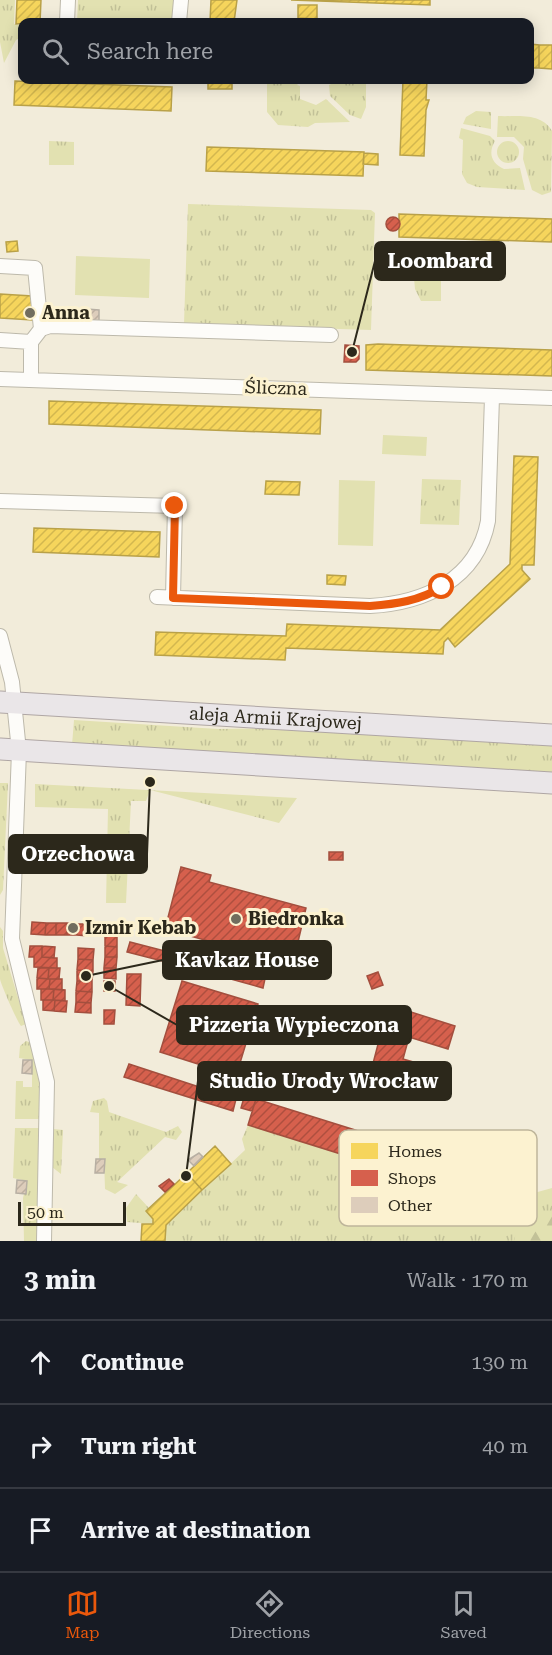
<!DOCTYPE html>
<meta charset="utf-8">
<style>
:root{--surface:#171b24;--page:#242831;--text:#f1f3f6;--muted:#9ea1a6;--line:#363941;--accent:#ea580c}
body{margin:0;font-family:"Roboto Serif",serif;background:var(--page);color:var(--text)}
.scale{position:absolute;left:18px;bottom:15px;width:108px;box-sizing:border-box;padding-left:6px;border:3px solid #2c281b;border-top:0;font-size:16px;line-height:21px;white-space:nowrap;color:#2c281b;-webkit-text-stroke:4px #fcf2d0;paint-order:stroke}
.stop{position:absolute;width:18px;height:18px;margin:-14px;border:4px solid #ea580c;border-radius:50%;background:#fff}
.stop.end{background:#ea580c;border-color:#fff;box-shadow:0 2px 6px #0008}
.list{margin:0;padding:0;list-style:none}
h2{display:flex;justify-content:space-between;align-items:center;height:78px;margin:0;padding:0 24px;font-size:26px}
h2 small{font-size:20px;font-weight:400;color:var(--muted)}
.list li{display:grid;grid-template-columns:39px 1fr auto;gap:18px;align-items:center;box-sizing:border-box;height:84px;padding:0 24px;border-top:2px solid var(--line)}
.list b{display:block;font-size:22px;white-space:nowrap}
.list em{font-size:20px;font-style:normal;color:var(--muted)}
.icon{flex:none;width:33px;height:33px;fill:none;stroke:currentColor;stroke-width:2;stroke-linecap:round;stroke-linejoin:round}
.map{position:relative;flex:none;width:552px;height:1241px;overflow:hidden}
.search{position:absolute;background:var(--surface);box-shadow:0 3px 15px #0003;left:18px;right:18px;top:18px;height:66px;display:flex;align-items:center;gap:15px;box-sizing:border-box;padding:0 21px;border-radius:12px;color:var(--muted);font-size:22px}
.sheet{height:330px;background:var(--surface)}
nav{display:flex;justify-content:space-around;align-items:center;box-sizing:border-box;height:84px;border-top:2px solid var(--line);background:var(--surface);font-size:16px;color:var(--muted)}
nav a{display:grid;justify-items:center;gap:3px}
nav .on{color:var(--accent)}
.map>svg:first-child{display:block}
.grass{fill:url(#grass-tufts)}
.forest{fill:url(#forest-firs)}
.pitch{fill:#e2e1b1}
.homes{fill:url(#homes-hatch);stroke:#b9a148;stroke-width:1.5}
.shops{fill:url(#shops-hatch);stroke:#a34f3e;stroke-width:1.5}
.building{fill:url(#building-hatch);stroke:#b7afa3;stroke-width:1.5}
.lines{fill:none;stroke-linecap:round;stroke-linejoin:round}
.street-casing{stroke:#bdb9ab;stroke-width:16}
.primary-casing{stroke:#afa6a4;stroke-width:23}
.street{stroke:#fdfcf9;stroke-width:14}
.primary{stroke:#eae6e8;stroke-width:21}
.route{stroke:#ea580c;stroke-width:8}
.poi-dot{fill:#716d5e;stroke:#fcf2d0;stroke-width:2}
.labels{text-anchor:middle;stroke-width:6;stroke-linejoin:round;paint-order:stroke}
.poi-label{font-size:18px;font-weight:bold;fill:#2c281b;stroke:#fcf2d0;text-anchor:start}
.street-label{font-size:18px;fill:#2c281b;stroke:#fcf2d0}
.key{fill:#fcf2d0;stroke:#beb59a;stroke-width:1.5}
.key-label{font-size:16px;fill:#2c281b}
.leader{fill:none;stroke:#2c281b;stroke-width:2}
.callout-dot{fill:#2c281b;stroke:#fcf2d0;stroke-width:2}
.callout{fill:#2c281b;stroke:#2c281b;stroke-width:2}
.callout-label{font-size:20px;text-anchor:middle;font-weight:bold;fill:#fff}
</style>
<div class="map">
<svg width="552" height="1241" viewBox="0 0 552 1241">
<defs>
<pattern id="grass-tufts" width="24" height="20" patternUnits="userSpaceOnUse" patternTransform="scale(1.5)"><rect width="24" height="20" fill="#e2e1b1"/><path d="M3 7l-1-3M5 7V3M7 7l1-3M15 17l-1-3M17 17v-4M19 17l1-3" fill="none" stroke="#c2c198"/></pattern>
<pattern id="forest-firs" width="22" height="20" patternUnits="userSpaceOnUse" patternTransform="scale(1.5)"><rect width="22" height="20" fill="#e2e1b1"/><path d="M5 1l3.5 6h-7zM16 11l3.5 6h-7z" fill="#c2c198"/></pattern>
<pattern id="homes-hatch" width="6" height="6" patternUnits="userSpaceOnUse" patternTransform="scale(1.5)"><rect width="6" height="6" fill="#f6d55c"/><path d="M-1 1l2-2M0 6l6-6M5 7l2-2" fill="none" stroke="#d3b74f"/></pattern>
<pattern id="shops-hatch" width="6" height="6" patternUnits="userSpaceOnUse" patternTransform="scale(1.5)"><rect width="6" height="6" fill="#d6604d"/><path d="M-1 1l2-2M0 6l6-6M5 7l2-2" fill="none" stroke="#ae4f3f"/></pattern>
<pattern id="building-hatch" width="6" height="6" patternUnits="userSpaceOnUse" patternTransform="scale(1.5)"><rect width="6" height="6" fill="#ddcdbb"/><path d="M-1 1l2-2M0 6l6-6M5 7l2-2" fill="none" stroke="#beb0a0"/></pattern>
</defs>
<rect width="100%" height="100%" fill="#f2ecda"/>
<path class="grass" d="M0 0H15L14 24 22 25V37L16 40 4 63 0 42Z
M78 0H174L173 22H77Z
M267 80H302L297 85 300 86V99L316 105 326 99 350 122 315 123 308 127 278 125 267 112Z
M326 80H366V107L361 119 350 115 330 96 329 85 331 84 330 80Z
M476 111 491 112V129L463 124 466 117Z
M498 116C517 117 541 112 552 131L551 192 542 195 532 190 523 159 524 147 514 137H497Z
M461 128 490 136 495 141C488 153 491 163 504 169L520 168 525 190 477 187 467 183 462 174 463 140 459 138Z
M49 141 74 142V165H49Z
M497 152a11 11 0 1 1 22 0a11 11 0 1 1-22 0Z
M188 204 371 210 375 213 371 330 184 324Z
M414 278 441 279V301H421L415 289Z
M422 479 461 480 459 525 420 524Z
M74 720 218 729 300 728 552 744V773L72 745Z
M0 783H8L3 890 0 895Z
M35 784 297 798 279 823 150 790 146 801H131L126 903H106L108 809 35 807Z
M0 927 3 931V948L26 1024 21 1026C18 1023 1 985 0 979 0 963 0 943 0 927Z
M26 1041 32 1043 42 1085 41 1119H15L16 1081H23V1087H32V1060L19 1058 20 1046Z
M104 1098 107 1101 109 1112 166 1132 178 1126 182 1132 176 1140 165 1137 117 1182 128 1185 115 1194 105 1189 104 1159H99V1113L90 1112 93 1101Z
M248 1125 498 1203 552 1188V1241H165L166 1225 245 1150 242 1139Z
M15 1128H41L37 1241H24L23 1198 27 1181 13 1178Z
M53 1129 63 1130 61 1174 52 1167Z
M136 1194 149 1208 146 1211 153 1219V1224L127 1222 126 1208Z"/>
<path class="forest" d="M552 1216V1241H514L517 1228Z"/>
<path class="pitch" d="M76 256 150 259 149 298 75 295Z
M383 435 427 437 426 456 382 454Z
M339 480 375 481 373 546 338 545Z"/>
<path class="homes" d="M17 0H41L40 22 16 24Z
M211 0H237L234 22H210Z
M291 0H430V5Z
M298 5H317V19L298 18Z
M530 44 539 45V68H530Z
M539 45H552V69L539 68Z
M208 80H232V89H208Z
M403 80H427L426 100H429L426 110 424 156 400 155Z
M15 81 172 87 171 111 14 105Z
M207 147 364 152 363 176 206 171Z
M364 153 378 154V165L363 164Z
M399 214 552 219V242L399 237Z
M17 241 18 251 7 252 6 242Z
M0 294 32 296V320L0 318Z
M378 344 552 350V376L366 370V345Z
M49 401 321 410 320 434 49 424Z
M514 456 538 457 534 565H522V570L530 579 455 647 448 638 444 642 443 654 286 648 285 660 155 655 156 632 286 636 287 624 440 630 510 564Z
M266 481 300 482 299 495 265 494Z
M34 528 160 532 159 557 33 552Z
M327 575 346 576 345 585 327 584Z
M215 1146 231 1164 202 1190 187 1173Z
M187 1173 202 1190 166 1225 165 1241H141L142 1224H153V1219L146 1211Z"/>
<path class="shops" d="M386 224a7 7 0 1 1 14 0a7 7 0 1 1-14 0Z
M345 345 359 346V359L356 362H344Z
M329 852H343V860H329Z
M181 867 211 875 209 882 306 908 293 963 251 952 248 961 237 959 227 956 230 947 165 929Z
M32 922 46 923 45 935 31 934Z
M46 923H56V935H45Z
M56 923H67V935H56Z
M67 923 77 924V935H67Z
M77 924H88V936L77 935Z
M88 924H99V936H88Z
M107 926H118L117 935H107Z
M105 936H117V947L105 946Z
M130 942 188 957 186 967 127 952Z
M30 946H42V957L57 958V968L34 967V957H29Z
M42 946 55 947 54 958 42 957Z
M105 946 117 947V957H105Z
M78 948 94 949 93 960 78 959Z
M105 957H117L116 968H104Z
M201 957 266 974 263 988 198 970Z
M78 959 93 960V971L77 970Z
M38 968H49L48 979 37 978Z
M49 968H60L59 979H48Z
M104 968H116V979L104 978Z
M77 970 93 971 92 981H77Z
M378 972 383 985 372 989 367 976Z
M127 974H141L140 1006 126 1005Z
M37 978 50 979 49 989H37Z
M50 979H62V990L49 989Z
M77 981H92V992L76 991Z
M104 981H115V991H104Z
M182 981 258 1004 236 1076 160 1052Z
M41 989H54L53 1000H41Z
M54 989 65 990V1001L53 1000Z
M76 991 92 992 91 1003 76 1002Z
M43 1000H55L54 1011 43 1010Z
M55 1000 67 1001 66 1012 54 1011Z
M76 1002 91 1003V1013L75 1012Z
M392 1006 455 1026 448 1049 409 1037 403 1059 441 1070 434 1093 370 1075 382 1029H384Z
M104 1010H115L114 1024H104Z
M129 1064 236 1099 233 1111 124 1077Z
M245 1094 256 1099 252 1111 241 1108Z
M256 1099 432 1154 424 1180 248 1125Z
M169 1179 174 1184 165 1192 159 1186Z"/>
<path class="building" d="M86 309 99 310V321L86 320Z
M23 1060H32V1074L22 1073Z
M199 1153 203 1157 194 1166 188 1160Z
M96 1159H105L104 1173H95Z
M17 1180 27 1181 26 1194 16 1193Z"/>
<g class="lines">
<g class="street-casing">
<path id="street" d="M67 22 68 0
M179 22 181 0
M0 266 35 268 41 329 31 342V380
M41 329 50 326 331 335
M0 340 31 342
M0 379 552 398
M0 501 175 506 173 598
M157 597 370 606C424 603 477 580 488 521L492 397
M0 636 12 682 19 751 12 939 47 1082 44 1241"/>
</g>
<g class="primary-casing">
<g id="primary">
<path id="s1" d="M0 702 552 735"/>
<path d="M0 749 552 783"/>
</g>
</g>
<use href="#street" class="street"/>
<use href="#primary" class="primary"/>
</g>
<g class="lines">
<path class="route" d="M175 506 173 598 370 606C396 604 419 601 442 587"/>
</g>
<g class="poi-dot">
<circle cx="30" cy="313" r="6"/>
<circle cx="236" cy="919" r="6"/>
<circle cx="73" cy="928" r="6"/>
</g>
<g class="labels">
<g class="poi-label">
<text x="42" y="319">Anna</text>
<text x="248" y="925">Biedronka</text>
<text x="85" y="934">Izmir Kebab</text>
</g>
<g class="street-label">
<text transform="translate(276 388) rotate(2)" y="6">Śliczna</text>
<text dy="6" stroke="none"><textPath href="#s1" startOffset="276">aleja Armii Krajowej</textPath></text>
</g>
</g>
<rect x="339" y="1130" width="198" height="96" rx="9" class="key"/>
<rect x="351" y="1143" width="27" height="16" fill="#f6d55c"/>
<rect x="351" y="1170" width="27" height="16" fill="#d6604d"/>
<rect x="351" y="1197" width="27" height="16" fill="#ddcdbb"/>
<g class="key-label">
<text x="388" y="1157">Homes</text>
<text x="388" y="1184">Shops</text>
<text x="388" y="1211">Other</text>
</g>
<path class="leader" d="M352 352L375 261M150 782L147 854M86 976L163 960M109 986L177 1025M186 1176L198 1081"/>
<g class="callout-dot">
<circle cx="352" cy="352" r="6"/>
<circle cx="150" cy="782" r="6"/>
<circle cx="86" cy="976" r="6"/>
<circle cx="109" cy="986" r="6"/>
<circle cx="186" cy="1176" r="6"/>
</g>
<g class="callout">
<rect x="375" y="242" width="130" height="38" rx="6"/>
<rect x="9" y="835" width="138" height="38" rx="6"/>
<rect x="163" y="941" width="168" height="38" rx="6"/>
<rect x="177" y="1006" width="234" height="38" rx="6"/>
<rect x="198" y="1062" width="253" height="38" rx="6"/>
</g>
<g class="callout-label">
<text x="440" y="268">Loombard</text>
<text x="78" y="861">Orzechowa</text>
<text x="247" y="967">Kavkaz House</text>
<text x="294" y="1032">Pizzeria Wypieczona</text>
<text x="324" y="1088">Studio Urody Wrocław</text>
</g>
</svg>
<div class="scale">50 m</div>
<div class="stop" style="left:442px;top:587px"></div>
<div class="stop end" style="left:175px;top:506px"></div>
<div class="search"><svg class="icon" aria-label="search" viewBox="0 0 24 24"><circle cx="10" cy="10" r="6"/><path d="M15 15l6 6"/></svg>Search here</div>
</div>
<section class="sheet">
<h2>3 min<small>Walk · 170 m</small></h2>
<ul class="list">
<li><svg class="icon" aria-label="ahead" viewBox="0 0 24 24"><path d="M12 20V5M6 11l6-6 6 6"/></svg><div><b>Continue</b></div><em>130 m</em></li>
<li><svg class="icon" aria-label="right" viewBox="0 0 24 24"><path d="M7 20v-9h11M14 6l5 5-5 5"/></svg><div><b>Turn right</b></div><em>40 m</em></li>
<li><svg class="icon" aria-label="arrive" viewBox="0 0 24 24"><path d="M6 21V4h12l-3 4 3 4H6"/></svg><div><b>Arrive at destination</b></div></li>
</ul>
</section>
<nav>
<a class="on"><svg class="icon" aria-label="map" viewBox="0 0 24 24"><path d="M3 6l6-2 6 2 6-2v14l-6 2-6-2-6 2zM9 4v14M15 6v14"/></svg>Map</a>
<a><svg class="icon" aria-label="directions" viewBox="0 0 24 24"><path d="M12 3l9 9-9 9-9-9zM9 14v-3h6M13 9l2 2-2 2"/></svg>Directions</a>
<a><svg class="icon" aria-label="saved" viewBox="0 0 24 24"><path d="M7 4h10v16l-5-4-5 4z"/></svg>Saved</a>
</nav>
